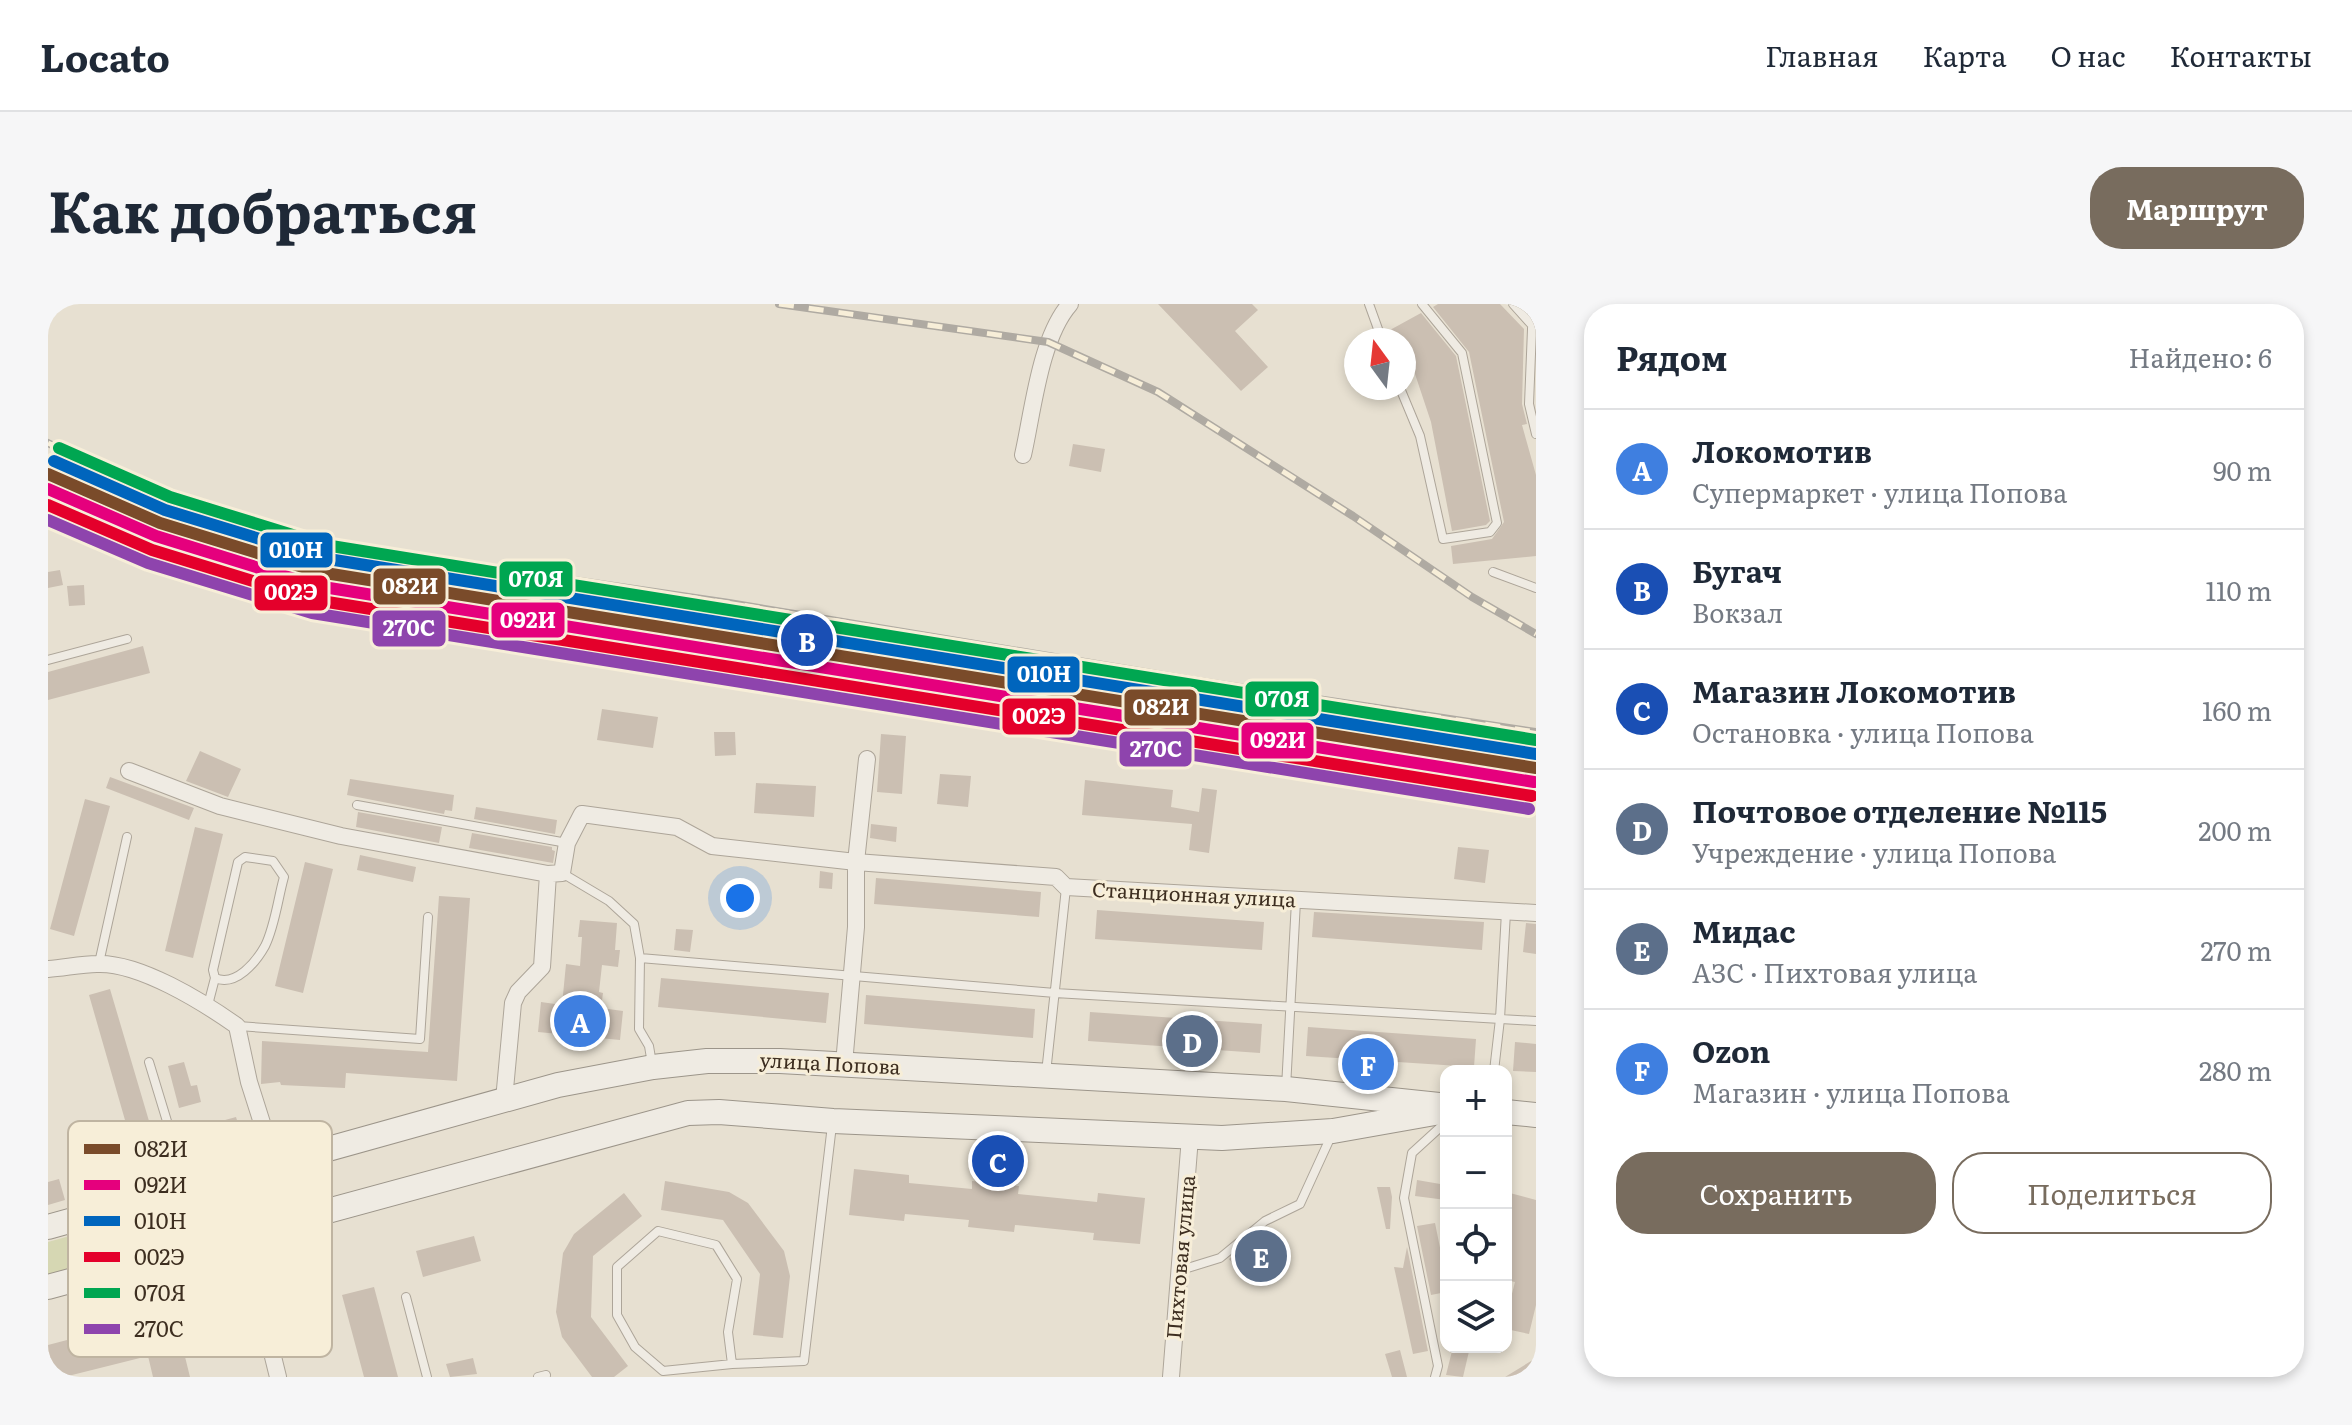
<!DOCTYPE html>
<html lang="ru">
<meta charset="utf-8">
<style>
:root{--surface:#fff;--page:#f6f6f7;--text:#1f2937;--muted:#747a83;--line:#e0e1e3;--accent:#786c5e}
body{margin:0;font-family:Literata,serif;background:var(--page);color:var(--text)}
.controls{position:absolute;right:24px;bottom:24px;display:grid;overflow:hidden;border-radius:16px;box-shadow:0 4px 12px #0003}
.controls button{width:72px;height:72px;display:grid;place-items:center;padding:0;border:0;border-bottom:2px solid var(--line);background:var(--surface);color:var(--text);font:40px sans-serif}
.compass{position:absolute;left:1296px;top:24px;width:72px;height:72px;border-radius:50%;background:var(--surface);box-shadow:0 4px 12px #0003;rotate:345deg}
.you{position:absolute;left:692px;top:594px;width:28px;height:28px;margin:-20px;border:6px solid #fff;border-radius:50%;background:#1a73e8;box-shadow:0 0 0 12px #1a73e833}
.badge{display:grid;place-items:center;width:52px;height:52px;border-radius:50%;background:var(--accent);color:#fff;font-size:26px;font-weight:700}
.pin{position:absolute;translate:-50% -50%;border:4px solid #fff;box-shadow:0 2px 8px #0006}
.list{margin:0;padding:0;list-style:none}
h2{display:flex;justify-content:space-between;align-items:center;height:104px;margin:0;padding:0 32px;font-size:34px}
h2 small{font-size:26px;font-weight:400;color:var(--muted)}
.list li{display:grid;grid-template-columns:52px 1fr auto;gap:24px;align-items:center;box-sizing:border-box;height:120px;padding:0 32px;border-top:2px solid var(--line)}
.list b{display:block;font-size:30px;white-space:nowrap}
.list p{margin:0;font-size:26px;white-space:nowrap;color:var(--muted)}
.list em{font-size:26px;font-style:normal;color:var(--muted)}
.actions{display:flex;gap:16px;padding:24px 32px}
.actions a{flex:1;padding:18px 0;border:2px solid var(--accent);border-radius:32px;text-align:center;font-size:28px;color:var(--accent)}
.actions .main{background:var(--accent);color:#fff}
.icon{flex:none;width:44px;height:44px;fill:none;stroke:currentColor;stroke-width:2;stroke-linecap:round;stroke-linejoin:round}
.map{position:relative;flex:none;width:1488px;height:1073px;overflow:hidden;border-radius:32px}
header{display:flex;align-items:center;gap:48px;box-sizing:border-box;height:112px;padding:0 40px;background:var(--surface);border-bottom:2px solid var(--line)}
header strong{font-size:38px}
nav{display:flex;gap:44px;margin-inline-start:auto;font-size:28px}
.intro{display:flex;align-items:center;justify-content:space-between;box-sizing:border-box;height:192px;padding:0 48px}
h1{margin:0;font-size:56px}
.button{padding:20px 36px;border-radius:32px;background:var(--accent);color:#fff;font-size:28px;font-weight:700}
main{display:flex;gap:48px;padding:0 48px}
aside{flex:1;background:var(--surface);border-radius:32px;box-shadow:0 4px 12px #0003}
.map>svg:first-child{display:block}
.green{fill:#d6d7b3}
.building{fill:#cbbfb2}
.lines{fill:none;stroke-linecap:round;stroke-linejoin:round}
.lane-casing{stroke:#ada599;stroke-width:10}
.street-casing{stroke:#ada599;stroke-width:18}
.secondary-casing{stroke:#9c958a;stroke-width:26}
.lane{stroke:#efebe3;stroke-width:8}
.street{stroke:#efebe3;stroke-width:16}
.secondary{stroke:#efebe3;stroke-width:24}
.rail-casing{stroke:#afaaa2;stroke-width:8}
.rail{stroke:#f7eed8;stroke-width:5;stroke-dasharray:15;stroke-linecap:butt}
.rail-1-casing{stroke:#f7eed8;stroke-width:18}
.rail-2-casing{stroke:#f7eed8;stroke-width:18}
.rail-3-casing{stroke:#f7eed8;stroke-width:18}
.rail-4-casing{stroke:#f7eed8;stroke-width:18}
.rail-5-casing{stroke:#f7eed8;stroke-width:18}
.rail-6-casing{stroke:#f7eed8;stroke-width:18}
.rail-1{stroke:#7a4b2a;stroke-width:12}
.rail-2{stroke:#e5007d;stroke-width:12}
.rail-3{stroke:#0065bd;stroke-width:12}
.rail-4{stroke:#e4002b;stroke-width:12}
.rail-5{stroke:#00a651;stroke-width:12}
.rail-6{stroke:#8e44ad;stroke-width:12}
.labels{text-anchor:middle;stroke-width:6;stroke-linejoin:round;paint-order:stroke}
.street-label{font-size:20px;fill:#3d2e20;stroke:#f7eed8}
.key{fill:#f7eed8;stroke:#bfb4a1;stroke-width:2}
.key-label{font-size:22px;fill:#3d2e20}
.line-badge{stroke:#f7eed8;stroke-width:3}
.badge-label{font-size:22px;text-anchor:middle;font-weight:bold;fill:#fff}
</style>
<header>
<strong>Locato</strong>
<nav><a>Главная</a><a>Карта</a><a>О нас</a><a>Контакты</a></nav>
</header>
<div class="intro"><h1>Как добраться</h1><a class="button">Маршрут</a></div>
<main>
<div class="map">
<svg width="1488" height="1073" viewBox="0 0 1488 1073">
<rect width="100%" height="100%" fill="#e7e0d1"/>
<path class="green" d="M151 898 157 903 161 921 149 931 0 971V938L140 899Z"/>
<path class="building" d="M1110 0H1204L1210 6 1187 27 1220 63 1193 87Z
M1390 0H1452L1476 25 1474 100 1479 120 1474 121 1488 171V252L1405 260 1403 242 1444 235 1456 218 1421 48 1385 3Z
M1373 9 1408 52 1442 217 1438 221 1404 227 1383 118 1365 64 1356 68V36H1346L1342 26Z
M1025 140 1057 145 1053 168 1021 162Z
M12 266 15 281 0 284V268Z
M36 281 37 301 21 302 19 282Z
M95 342 102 369 0 396V368Z
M554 405 610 413 605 444 549 436Z
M666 428H687L688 451 667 452Z
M833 430 858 432 854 490 829 488Z
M152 447 193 465 180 493 138 477Z
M892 470 923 472 920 503 889 500Z
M62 473 146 504 141 516 58 484Z
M302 475 406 491 404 507 397 506 396 510 299 491Z
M1037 476 1125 486 1123 503 1151 508 1154 484 1169 486 1161 549 1141 546 1144 520 1034 511Z
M708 479 768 482 766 513 706 509Z
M37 495 62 502 26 632 2 625Z
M428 503 509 516 507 530 426 515Z
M310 508 394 523 391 539 308 523Z
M823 520 849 523 848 538 822 534Z
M147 523 175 530 145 654 117 647Z
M424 529 504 543V546L507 547 505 559 421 544Z
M1410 543 1441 546 1437 579 1406 575Z
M312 551 368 563 365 578 309 566Z
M257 558 285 565 255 689 227 682Z
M772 567 785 569 784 585 771 584Z
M828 574 993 588 991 613 826 600Z
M391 592 422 594 409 777 298 769 297 784 233 781 232 778 213 780 214 737 380 748Z
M1049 606 1216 618 1214 646 1047 635Z
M1266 608 1436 618 1434 646 1264 633Z
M532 616 569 619 567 646H572L570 663 554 661 551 688 555 689 553 704 575 707 572 736 490 728 493 698 514 701 518 660 532 662 534 633H530Z
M1478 619 1488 620V650L1475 648Z
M628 625 645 626 642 648 626 646Z
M613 674 781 689 778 719 610 703Z
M62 685 101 817 79 823 41 691Z
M818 691 987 705 985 734 816 720Z
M1042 708 1214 720 1212 749 1040 737Z
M1260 723 1428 735 1426 763 1258 752Z
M1467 738 1488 740V768L1465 767Z
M136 758 143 782 149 781 153 798 131 804 120 762Z
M188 813 198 845 146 859 137 827Z
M806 865 861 871V879L924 885V877L971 882 970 890 1049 898 1050 889 1097 894 1092 940 1045 936 1046 929 967 921 966 928 920 923 921 916 857 910 856 917 801 911Z
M11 875 17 896 0 901V878Z
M1369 876 1398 881V896L1367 892Z
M617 877 681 888 700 899 736 947 742 972 735 1034 705 1031 712 970 675 916 613 906Z
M1329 883H1342L1344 893 1342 925H1338Z
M1458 888 1488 896V1001L1481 1030 1458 1025V1013L1467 978 1458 976Z
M576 889 594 912 545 952 543 1013 580 1062 566 1073H544L514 1033 508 1008 515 949 526 930Z
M1387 919 1398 973V988L1383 991 1369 922Z
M1216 927 1237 952 1201 980 1181 955Z
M426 932 433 957 375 973 368 947Z
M1359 943 1380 1047 1365 1050 1346 963 1355 964Z
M326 983 350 1073H316L294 991Z
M126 1008 142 1073H105L100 1052 16 1073H0V1041Z
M1405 1043H1422L1415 1073 1398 1071Z
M1352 1046 1359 1073H1344L1337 1050Z
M425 1054 429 1070 402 1073 398 1060Z
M1488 1054V1073H1457Z"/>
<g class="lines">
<g class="lane-casing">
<path id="lane" d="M1321 0 1334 36
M1465 0 1483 20
M1485 0 1481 100 1488 130
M1352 84 1372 132 1395 235 1442 228 1449 219 1414 49 1374 0
M1445 268 1488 284
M0 356 79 335
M309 501 519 539
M514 569 561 597 586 620 592 654
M51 659 79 533
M160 701 167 674 165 666 190 558 197 553 225 557 236 573C230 594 227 622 217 642 208 658 188 683 167 674
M190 722 372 735 380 613
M101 758 139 883
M604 760 601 742 591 725 592 654 1007 689 1488 717
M1446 767 1452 715 1458 608
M998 769 1018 584
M1238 784 1248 597
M1133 966 1172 954 1217 917 1252 900 1284 830
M358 993 379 1073
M684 1060 615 1067 587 1043 569 1011V963L610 927 668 941 689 975 680 1028 684 1060 756 1057 784 821
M490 1073 498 1071
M1387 1073 1390 1062 1356 894 1364 849 1398 818"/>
</g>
<g class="street-casing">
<path id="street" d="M975 151C985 107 992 34 1022 0
M81 467 172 502 293 532 500 570 514 569 519 539 534 510 629 523 664 542 808 558 1008 573 1018 583 1488 609
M0 665C16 664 33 660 49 660 91 658 155 698 189 722L201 778 227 860
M796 760 808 623V558L819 455
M456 796 465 699 470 688 494 663 500 570
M195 931 230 1073
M1123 1073 1142 833"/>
</g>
<g class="secondary-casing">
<path id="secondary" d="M1458 808 1488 811
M179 873 195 931
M0 923 510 781 605 763 659 757H732L1238 785 1391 801
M0 983 640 809 671 808 785 817 1174 834 1285 827 1398 807"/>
</g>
<use href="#lane" class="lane"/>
<use href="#street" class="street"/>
<use href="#secondary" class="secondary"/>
<g class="rail-casing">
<path id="rail" d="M731 0 1000 38 1110 88 1305 212 1424 293 1488 330
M0 139 101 188 225 227 304 245 397 260 471 268 681 299 1145 376 1488 428
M0 182 112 232 268 278 817 370 1488 477"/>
</g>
<use href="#rail" class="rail"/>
<g class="rail-1-casing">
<path id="rail-1" d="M0 170 112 219 271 268 1488 464"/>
</g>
<g class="rail-2-casing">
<path id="rail-2" d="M0 185 108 232 269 282 1486 478"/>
</g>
<g class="rail-3-casing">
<path id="rail-3" d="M6 157 117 206 274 254 1488 450"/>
</g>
<g class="rail-4-casing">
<path id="rail-4" d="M0 201 104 246 267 296 1484 492"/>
</g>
<g class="rail-5-casing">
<path id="rail-5" d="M11 144 122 193 277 241 1488 436"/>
</g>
<g class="rail-6-casing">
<path id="rail-6" d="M0 216 100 259 264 309 1481 505"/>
</g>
<use href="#rail-1" class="rail-1"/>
<use href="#rail-2" class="rail-2"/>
<use href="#rail-3" class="rail-3"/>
<use href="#rail-4" class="rail-4"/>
<use href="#rail-5" class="rail-5"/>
<use href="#rail-6" class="rail-6"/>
</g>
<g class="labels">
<g class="street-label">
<text transform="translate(1146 591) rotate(3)" y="7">Станционная улица</text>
<text transform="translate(782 760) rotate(3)" y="7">улица Попова</text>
<text transform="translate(1133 953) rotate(-85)" y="7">Пихтовая улица</text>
</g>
</g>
<rect x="20" y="817" width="264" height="236" rx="12" class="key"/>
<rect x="36" y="840" width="36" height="10" fill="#7a4b2a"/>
<rect x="36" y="876" width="36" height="10" fill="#e5007d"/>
<rect x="36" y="912" width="36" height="10" fill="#0065bd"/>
<rect x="36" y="948" width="36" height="10" fill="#e4002b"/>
<rect x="36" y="984" width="36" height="10" fill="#00a651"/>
<rect x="36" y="1020" width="36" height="10" fill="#8e44ad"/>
<g class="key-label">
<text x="86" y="853">082И</text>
<text x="86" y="889">092И</text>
<text x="86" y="925">010Н</text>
<text x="86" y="961">002Э</text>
<text x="86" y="997">070Я</text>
<text x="86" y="1033">270С</text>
</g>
<g class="line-badge">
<rect x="211" y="227" width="75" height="38" rx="8" fill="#0065bd"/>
<rect x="450" y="256" width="76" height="38" rx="8" fill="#00a651"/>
<rect x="324" y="263" width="75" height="39" rx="8" fill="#7a4b2a"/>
<rect x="205" y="270" width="76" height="38" rx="8" fill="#e4002b"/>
<rect x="442" y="297" width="76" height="38" rx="8" fill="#e5007d"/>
<rect x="323" y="305" width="76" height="39" rx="8" fill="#8e44ad"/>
<rect x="958" y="351" width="75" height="39" rx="8" fill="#0065bd"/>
<rect x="1196" y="376" width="76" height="38" rx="8" fill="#00a651"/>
<rect x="1075" y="384" width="75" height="39" rx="8" fill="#7a4b2a"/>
<rect x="953" y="393" width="76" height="39" rx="8" fill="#e4002b"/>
<rect x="1192" y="417" width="75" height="39" rx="8" fill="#e5007d"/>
<rect x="1070" y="426" width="75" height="38" rx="8" fill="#8e44ad"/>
</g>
<g class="badge-label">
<text x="248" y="254">010Н</text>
<text x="488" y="283">070Я</text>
<text x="362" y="290">082И</text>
<text x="243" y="296">002Э</text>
<text x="480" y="324">092И</text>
<text x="361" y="332">270С</text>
<text x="996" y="378">010Н</text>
<text x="1234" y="403">070Я</text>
<text x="1113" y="411">082И</text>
<text x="991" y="420">002Э</text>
<text x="1230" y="444">092И</text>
<text x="1108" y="453">270С</text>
</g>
</svg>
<div class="controls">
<button>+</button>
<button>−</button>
<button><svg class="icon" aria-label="locate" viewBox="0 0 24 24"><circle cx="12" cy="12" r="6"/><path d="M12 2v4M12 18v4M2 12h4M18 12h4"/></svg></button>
<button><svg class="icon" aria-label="layers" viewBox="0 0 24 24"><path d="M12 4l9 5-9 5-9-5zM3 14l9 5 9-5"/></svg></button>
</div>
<svg class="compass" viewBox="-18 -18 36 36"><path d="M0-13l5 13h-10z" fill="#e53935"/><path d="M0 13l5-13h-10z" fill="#747a83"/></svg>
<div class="you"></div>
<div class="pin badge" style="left:532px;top:717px;background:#3f7fe0">A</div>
<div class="pin badge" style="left:759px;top:336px;background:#1a4fb4">B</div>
<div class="pin badge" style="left:950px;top:857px;background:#1a4fb4">C</div>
<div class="pin badge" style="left:1144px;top:737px;background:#5c6f8a">D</div>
<div class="pin badge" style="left:1213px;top:952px;background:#5c6f8a">E</div>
<div class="pin badge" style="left:1320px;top:760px;background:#3f7fe0">F</div>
</div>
<aside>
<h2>Рядом<small>Найдено: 6</small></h2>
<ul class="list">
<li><span class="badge" style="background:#3f7fe0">A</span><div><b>Локомотив</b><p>Супермаркет · улица Попова</p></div><em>90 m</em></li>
<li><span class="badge" style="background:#1a4fb4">B</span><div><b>Бугач</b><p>Вокзал</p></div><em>110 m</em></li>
<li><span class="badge" style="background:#1a4fb4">C</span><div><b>Магазин Локомотив</b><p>Остановка · улица Попова</p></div><em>160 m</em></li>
<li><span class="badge" style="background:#5c6f8a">D</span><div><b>Почтовое отделение №115</b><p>Учреждение · улица Попова</p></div><em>200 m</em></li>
<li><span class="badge" style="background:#5c6f8a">E</span><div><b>Мидас</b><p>АЗС · Пихтовая улица</p></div><em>270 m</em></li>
<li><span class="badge" style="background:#3f7fe0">F</span><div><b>Ozon</b><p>Магазин · улица Попова</p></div><em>280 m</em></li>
</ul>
<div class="actions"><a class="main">Сохранить</a><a>Поделиться</a></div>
</aside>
</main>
